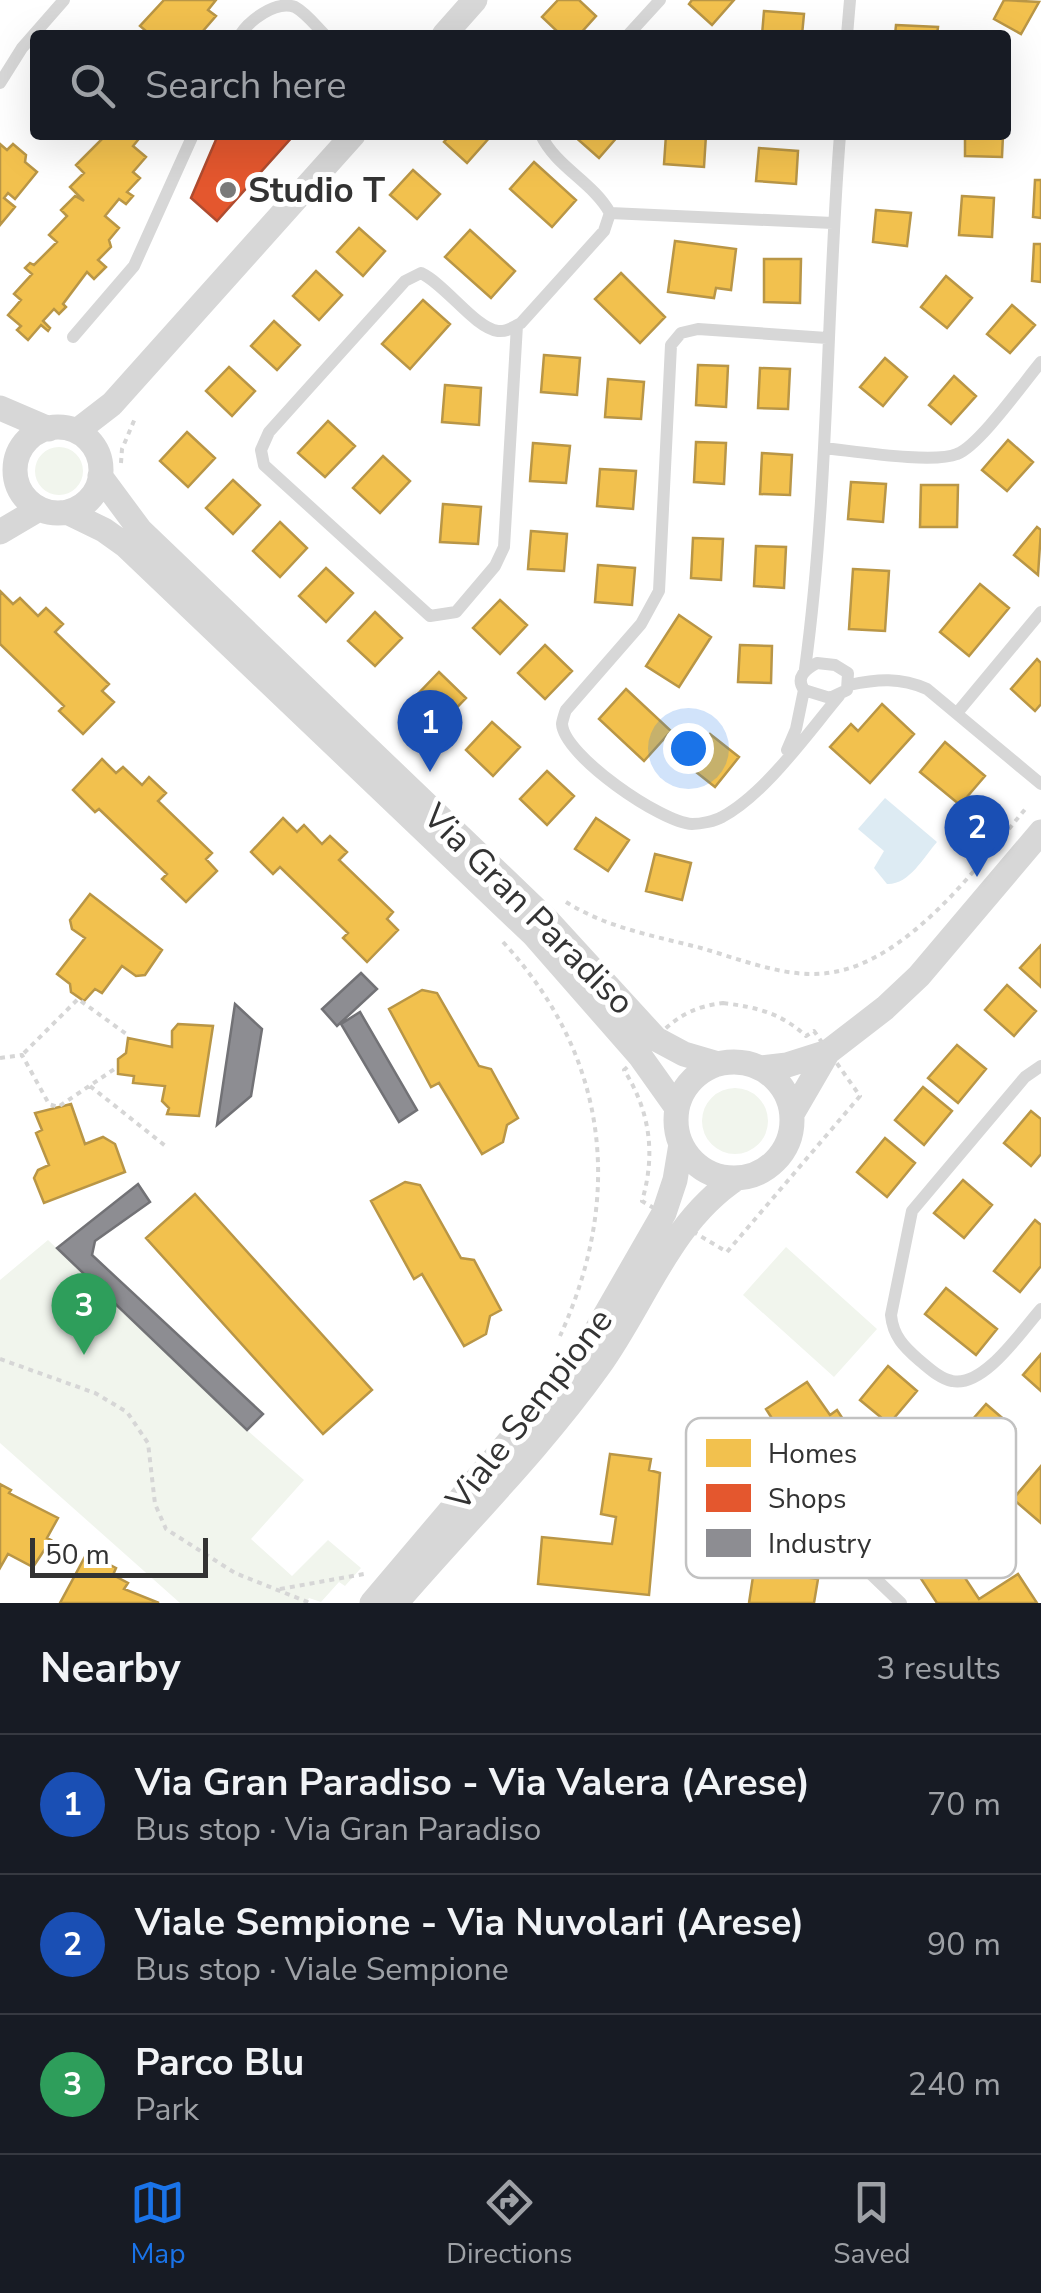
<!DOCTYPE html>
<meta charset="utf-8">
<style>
:root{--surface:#171b24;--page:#242831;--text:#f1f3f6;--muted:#9ea1a6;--line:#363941;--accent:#1a73e8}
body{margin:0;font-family:"Nunito Sans",sans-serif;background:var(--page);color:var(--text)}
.scale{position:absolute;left:30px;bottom:25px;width:178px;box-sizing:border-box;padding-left:10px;border:5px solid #333;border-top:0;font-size:28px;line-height:35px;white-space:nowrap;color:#333;-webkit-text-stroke:8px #fff;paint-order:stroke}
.you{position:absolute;left:688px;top:748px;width:35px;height:35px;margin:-25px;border:8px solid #fff;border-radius:50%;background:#1a73e8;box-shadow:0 0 0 15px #1a73e833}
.badge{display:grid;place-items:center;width:65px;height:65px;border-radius:50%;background:var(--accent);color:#fff;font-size:32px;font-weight:700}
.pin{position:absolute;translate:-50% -82px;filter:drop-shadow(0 2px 5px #0008)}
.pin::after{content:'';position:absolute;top:52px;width:35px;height:30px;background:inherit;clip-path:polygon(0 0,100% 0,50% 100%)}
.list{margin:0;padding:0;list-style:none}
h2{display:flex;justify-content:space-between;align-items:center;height:130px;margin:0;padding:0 40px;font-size:42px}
h2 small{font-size:32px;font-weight:400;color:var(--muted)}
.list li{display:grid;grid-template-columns:65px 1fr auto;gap:30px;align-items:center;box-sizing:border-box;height:140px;padding:0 40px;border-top:2px solid var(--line)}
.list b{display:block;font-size:38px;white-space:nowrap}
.list p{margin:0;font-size:32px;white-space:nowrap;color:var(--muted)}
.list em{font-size:32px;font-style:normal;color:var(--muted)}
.icon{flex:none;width:55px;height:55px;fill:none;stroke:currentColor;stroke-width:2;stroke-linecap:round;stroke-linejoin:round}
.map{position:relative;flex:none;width:1041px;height:1603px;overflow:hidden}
.search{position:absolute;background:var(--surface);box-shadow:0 10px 40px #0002;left:30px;right:30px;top:30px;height:110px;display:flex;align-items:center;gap:25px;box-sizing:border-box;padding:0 35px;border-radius:10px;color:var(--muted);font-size:38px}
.sheet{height:550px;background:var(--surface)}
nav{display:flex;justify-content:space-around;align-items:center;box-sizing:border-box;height:140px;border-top:2px solid var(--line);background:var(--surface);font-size:28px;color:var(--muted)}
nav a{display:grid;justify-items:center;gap:5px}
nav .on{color:var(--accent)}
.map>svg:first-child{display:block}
.green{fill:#f1f5ed}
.water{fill:#ddebf3}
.homes{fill:#f2c14e;stroke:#b99646;stroke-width:2.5}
.shops{fill:#e4572e;stroke:#af4c30;stroke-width:2.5}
.industry{fill:#8d8d92;stroke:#727276;stroke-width:2.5}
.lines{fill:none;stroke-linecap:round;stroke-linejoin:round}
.path{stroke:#d6d6d6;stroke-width:4;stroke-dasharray:5 5;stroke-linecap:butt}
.lane{stroke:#d7d7d7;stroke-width:12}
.street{stroke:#d7d7d7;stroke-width:25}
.poi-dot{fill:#7a7a7a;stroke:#fff;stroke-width:4}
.labels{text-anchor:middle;stroke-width:10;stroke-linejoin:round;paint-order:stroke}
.poi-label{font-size:35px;font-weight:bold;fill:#333;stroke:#fff;text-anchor:start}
.street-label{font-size:35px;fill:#333;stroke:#fff}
.key{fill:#fff;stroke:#c2c2c2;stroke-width:2.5}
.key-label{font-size:28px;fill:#333}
</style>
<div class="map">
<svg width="1041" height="1603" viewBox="0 0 1041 1603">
<rect width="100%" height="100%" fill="#fff"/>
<path class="green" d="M35 471a24 24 0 1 1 48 0a24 24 0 1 1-48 0Z
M702 1121a33 33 0 1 1 66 0a33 33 0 1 1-66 0Z
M48 1240 247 1430 304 1480 251 1539 292 1576 328 1540 361 1568 345 1586 339 1582 321 1602 309 1598 306 1603H180L0 1443V1280Z
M786 1247 877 1329 834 1377 743 1295Z"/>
<path class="water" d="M885 798 937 842C923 858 909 885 887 884L874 868 884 851 858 829Z"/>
<path class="homes" d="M164 0H216L208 10 216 16 203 31 205 35H142L146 31 140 26Z
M558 0H579L596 16 579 35H561L542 17Z
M692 0H734L712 25 689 4Z
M1004 0 1039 2 1021 34 994 19Z
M764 11 804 14 802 35H762Z
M896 25 938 27 937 35H895Z
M106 135 115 138 118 135H142L133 146 146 157 133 172 140 178 127 192 133 196 126 204 119 199 105 216 119 228 109 240 111 247 98 260 106 267 94 279 87 272 63 304 66 307 59 314 54 309 43 321 50 328 48 331 41 325 28 340 17 330 21 326 8 315 21 300 14 294 32 274 25 268 30 263 34 265 57 242 49 235 67 216 61 210 75 196 84 201 70 187 84 173 76 165Z
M450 135H487L490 137 467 163 444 142Z
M573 135H619L599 158Z
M666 135H706L704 167 664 164Z
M965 135H1003L1002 157 965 156Z
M0 144 7 150 13 144 26 155 25 162 37 172 15 199 8 193 4 198 15 207 0 225Z
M759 148 798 151 796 184 756 181Z
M534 162 576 200 552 227 510 189Z
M413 170 440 194 417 219 390 195Z
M1035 180H1041V218L1033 217Z
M962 196 994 198 992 237 959 235Z
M876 210 911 213 907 246 873 242Z
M359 228 385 251 363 276 337 252Z
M470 230 515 271 491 298 445 257Z
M675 241 736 249 731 290 716 288 714 298 668 292Z
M1034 244H1041V282L1032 281Z
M764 259H801L800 303 764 302Z
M316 271 342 295 319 320 293 296Z
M621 273 665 317 640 343 595 299Z
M946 276 972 298 947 328 921 307Z
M423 300 450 324 410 369 382 344Z
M1012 305 1035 325 1010 353 987 334Z
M274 321 300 345 277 370 251 346Z
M544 355 580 358 577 395 541 392Z
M885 358 907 377 883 406 860 387Z
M698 365 728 366 726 407 696 405Z
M229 367 255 391 232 416 206 391Z
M760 368 790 369 788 409 758 408Z
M954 376 976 396 951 424 929 405Z
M608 379 644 382 641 419 605 417Z
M445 385 481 388 479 425 442 422Z
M328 421 355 446 325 477 298 453Z
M187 432 215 458 188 487 160 461Z
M1008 440 1033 462 1007 491 982 470Z
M696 442 726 443 724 484 694 482Z
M533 443 570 446 566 483 530 481Z
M762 453 792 455 790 495 760 494Z
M383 456 410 481 380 513 353 488Z
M600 469 636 471 633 509 597 506Z
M233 480 260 505 233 534 206 508Z
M851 482 886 484 883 522 848 519Z
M921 485H958L957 527H920Z
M443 504 481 507 478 544 440 542Z
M280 522 307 548 280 577 253 551Z
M1037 527 1041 530 1038 575 1014 555Z
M531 531 567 534 564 571 528 569Z
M693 538 723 539 721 580 691 578Z
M756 546 786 547 784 588 754 586Z
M598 565 635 568 632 605 595 602Z
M326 568 353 593 326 622 299 596Z
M853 569 889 571 885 631 849 629Z
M980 584 1009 608 969 656 940 632Z
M0 591 13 604 20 598 38 616 46 608 63 624 55 632 109 684 102 691 114 702 83 734 59 711 64 706 0 644Z
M500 600 527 625 500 654 473 628Z
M375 612 402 638 375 666 348 641Z
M679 615 711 637 679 687 646 666Z
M545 645 572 671 545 699 518 673Z
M740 645 772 646 771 683 738 682Z
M1037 659 1041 663V704L1035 711 1011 689Z
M439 672 466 698 439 726 412 700Z
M626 689 671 731 644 761 599 719Z
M882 704 914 734 870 783 830 747 851 724 858 731Z
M492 722 520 747 493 776 466 750Z
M710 734 739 757 715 787 686 764Z
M945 742 985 776 960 805 920 772Z
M102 759 116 773 123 767 142 785 149 777 166 793 158 801 212 853 206 859 217 871 186 902 162 879 167 874 99 809 95 812 73 790Z
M547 771 574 796 547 825 520 799Z
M283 818 297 832 304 825 322 844 330 836 347 852 339 860 393 912 387 919 398 930 367 962 343 938 348 933 280 867 273 874 251 852Z
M596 818 629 840 608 871 575 849Z
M655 854 691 863 682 900 646 891Z
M90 894 162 950 145 975 136 976 122 966 102 993 95 989 84 1001 71 992 70 984 57 974 85 938 72 929 70 920Z
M1041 945V987L1020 968Z
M1007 985 1036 1011 1014 1036 985 1010Z
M422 990 437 993 479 1066 491 1069 518 1118 507 1125 503 1142 482 1154 439 1083 431 1087 389 1009Z
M178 1024 213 1026 199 1116 167 1114 169 1108 162 1101 165 1086 133 1083 134 1076 118 1074V1059L126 1053 128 1038 172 1047V1031Z
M957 1045 986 1069 958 1103 928 1078Z
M923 1087 952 1111 924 1145 895 1120Z
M71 1104 85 1144 103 1137 115 1144 125 1172 44 1203 34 1178 38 1170 49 1165 36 1133 42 1130 35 1113Z
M1031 1111 1041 1119V1154L1031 1166 1004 1143Z
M885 1138 915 1163 887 1197 857 1172Z
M963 1180 992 1205 964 1238 934 1213Z
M405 1182 420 1185 461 1258 474 1260 501 1310 490 1316 486 1334 464 1346 422 1274 414 1279 371 1201Z
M195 1194 372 1390 323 1434 146 1238Z
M1035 1220 1041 1225V1266L1020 1292 994 1271Z
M946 1288 997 1329 976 1355 925 1314Z
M1041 1354V1391L1023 1375Z
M888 1366 917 1391 889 1424 860 1400Z
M807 1382 830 1415 837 1410 879 1474 891 1466 979 1599 1018 1574 1037 1603H937L858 1483 840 1494 802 1436 789 1445 766 1409Z
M986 1404 1015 1429 975 1476 945 1451Z
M610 1454 651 1459 649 1470 660 1473 649 1595 538 1584 542 1537 612 1544 616 1517 601 1514Z
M1041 1466V1523L1013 1499Z
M0 1484 11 1490 9 1493 58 1518 47 1538 51 1540 33 1567 8 1554 0 1568Z
M87 1553 116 1568 113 1575 128 1583 124 1589 159 1603H60Z
M754 1570 818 1579 814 1603H749Z"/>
<path class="shops" d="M218 135H294L217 221 191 198Z"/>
<path class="industry" d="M361 973 377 989 337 1026 322 1009Z
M235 1004 262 1029 251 1096 217 1125Z
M360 1012 417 1110 399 1122 341 1024Z
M138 1184 150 1202 95 1241 92 1255 263 1414 247 1430 57 1248Z"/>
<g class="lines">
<path class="path" d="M121 463 122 449 136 416
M566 902C607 928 655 936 701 948 736 958 776 974 812 974 900 975 975 869 1027 807
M503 942C609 1057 624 1196 560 1336
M723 1003C756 1007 781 1013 806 1036L814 1031 860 1096 727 1252 642 1201C656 1154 650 1111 624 1070 660 1038 671 1009 723 1003Z
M24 1053 78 999 129 1036
M0 1058 22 1055 49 1104 58 1107 116 1068
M90 1086 168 1148
M0 1359 95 1393 127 1412 148 1443 155 1504 166 1529 235 1573 310 1603
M280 1589 364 1574"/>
<path class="lane" d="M240 35C249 21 275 0 295 7 306 13 316 26 325 35
M628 35 660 0
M847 35 850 0
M0 83 22 48 64 0
M610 213 833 223
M517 325 504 547 495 566 456 612 430 616 264 465 261 450 269 432 405 281 421 273C446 285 475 328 498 331 507 332 514 327 521 323L604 231 610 213C593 182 556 167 541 135
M73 337 134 266 193 135
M827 338 698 329 681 333 671 345 659 591 641 624 566 710C565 712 562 722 562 724 564 756 662 823 692 824 701 824 715 821 722 817 765 794 807 734 839 696
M824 448C854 451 933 464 957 454 979 446 1024 382 1041 362
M817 663 835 665 848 673 847 690 830 698 804 690C795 677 806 669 817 663Z
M805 669C829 492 826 313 840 135
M849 685C877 679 900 677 927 689L1041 784
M957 713 1041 612
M787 750 796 729 804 690
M1041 1066 1025 1077 912 1211 891 1315C893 1336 904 1347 919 1360 929 1368 940 1379 952 1381 984 1388 1022 1330 1041 1309
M754 1446 781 1488 901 1603"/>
<path class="street" d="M444 35 475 0
M0 408 49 429
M15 470a43 43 0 1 1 86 0a43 43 0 1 1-86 0Z
M77 431 112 404 353 135
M100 476 140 530 548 921 656 1039 684 1054 718 1064
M67 512 104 530 125 545 534 935 640 1056 677 1108
M0 532 39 509
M676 1120a58 58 0 1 1 116 0a58 58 0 1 1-116 0Z
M760 1068 787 1065 828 1052 885 1008 919 976 1041 832
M792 1114 828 1052
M372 1603 534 1412 595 1333 664 1213 675 1180 681 1144
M396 1603C463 1525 539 1450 599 1366 645 1302 670 1222 737 1178"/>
</g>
<circle class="poi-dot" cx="228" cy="190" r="10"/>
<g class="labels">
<g class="poi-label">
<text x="248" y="202">Studio T</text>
</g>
<g class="street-label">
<text transform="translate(529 909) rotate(45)" y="12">Via Gran Paradiso</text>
<text transform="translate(529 1409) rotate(-52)" y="12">Viale Sempione</text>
</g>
</g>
<rect x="686" y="1418" width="330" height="160" rx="15" class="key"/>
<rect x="706" y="1439" width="45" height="28" fill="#f2c14e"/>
<rect x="706" y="1484" width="45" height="28" fill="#e4572e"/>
<rect x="706" y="1529" width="45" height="28" fill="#8d8d92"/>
<g class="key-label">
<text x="768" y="1463">Homes</text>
<text x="768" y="1508">Shops</text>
<text x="768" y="1553">Industry</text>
</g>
</svg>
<div class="scale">50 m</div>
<div class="you"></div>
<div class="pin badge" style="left:430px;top:772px;background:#1a4fb4">1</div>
<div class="pin badge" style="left:977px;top:877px;background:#1a4fb4">2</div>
<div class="pin badge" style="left:84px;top:1355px;background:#2e9e5b">3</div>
<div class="search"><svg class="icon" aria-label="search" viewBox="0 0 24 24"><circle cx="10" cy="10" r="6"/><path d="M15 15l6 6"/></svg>Search here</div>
</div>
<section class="sheet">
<h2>Nearby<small>3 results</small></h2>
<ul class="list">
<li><span class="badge" style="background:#1a4fb4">1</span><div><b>Via Gran Paradiso - Via Valera (Arese)</b><p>Bus stop · Via Gran Paradiso</p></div><em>70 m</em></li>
<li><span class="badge" style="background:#1a4fb4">2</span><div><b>Viale Sempione - Via Nuvolari (Arese)</b><p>Bus stop · Viale Sempione</p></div><em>90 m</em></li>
<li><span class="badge" style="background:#2e9e5b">3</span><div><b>Parco Blu</b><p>Park</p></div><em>240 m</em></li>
</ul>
</section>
<nav>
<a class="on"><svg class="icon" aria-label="map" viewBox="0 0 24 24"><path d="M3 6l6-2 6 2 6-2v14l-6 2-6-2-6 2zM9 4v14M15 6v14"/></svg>Map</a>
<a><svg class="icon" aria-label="directions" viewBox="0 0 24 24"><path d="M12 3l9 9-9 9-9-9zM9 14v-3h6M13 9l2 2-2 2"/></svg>Directions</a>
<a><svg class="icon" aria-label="saved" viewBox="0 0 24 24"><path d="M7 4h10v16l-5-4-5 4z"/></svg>Saved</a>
</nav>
